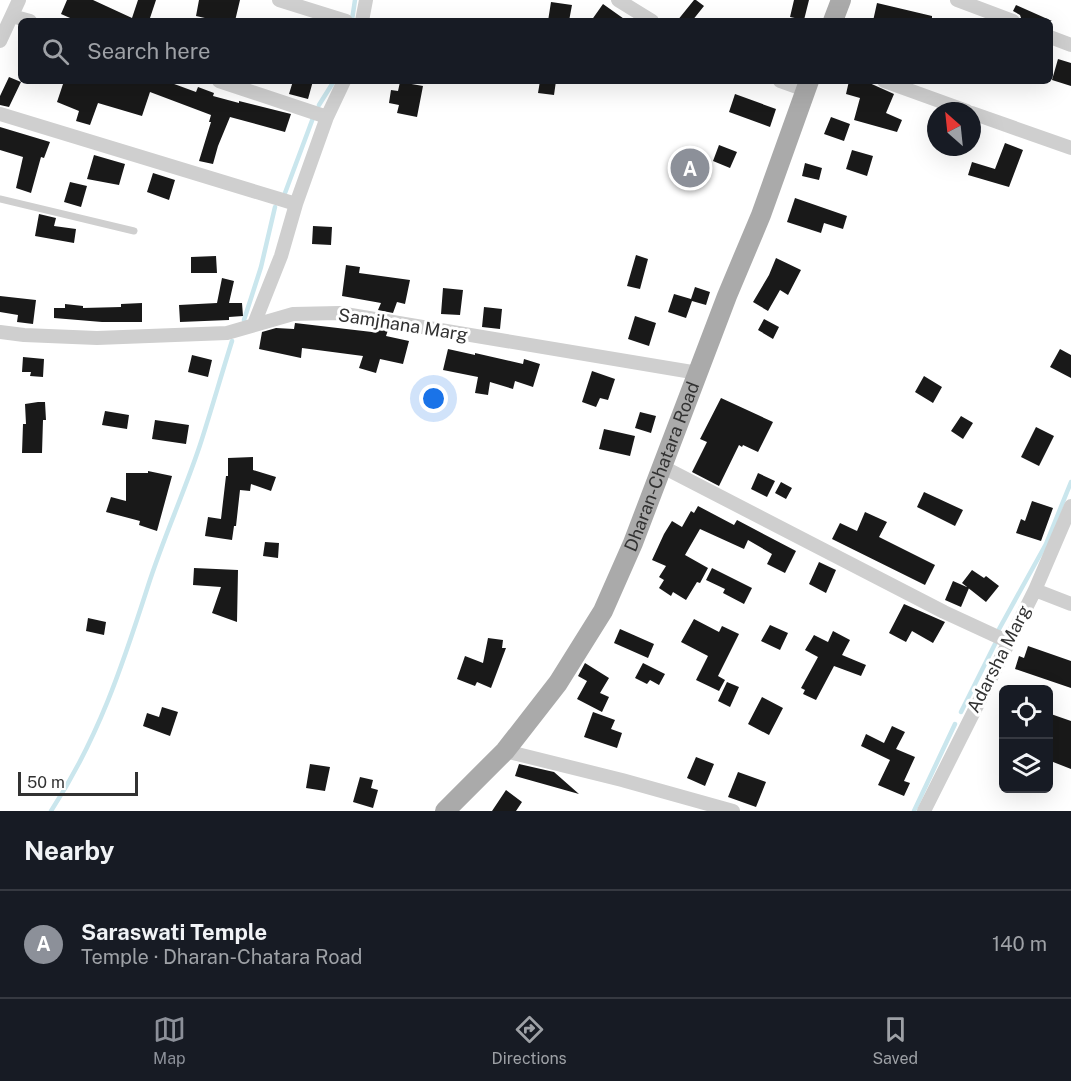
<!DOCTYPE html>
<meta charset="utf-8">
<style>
:root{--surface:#171b24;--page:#20242c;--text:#f1f3f6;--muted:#9ea1a6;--line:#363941;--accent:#8c9099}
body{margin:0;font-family:"Public Sans",sans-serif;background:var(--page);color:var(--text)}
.controls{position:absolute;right:18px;bottom:18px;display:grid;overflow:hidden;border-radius:9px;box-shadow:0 6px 24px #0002}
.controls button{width:54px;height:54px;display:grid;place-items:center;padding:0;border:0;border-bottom:2px solid var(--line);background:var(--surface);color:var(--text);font:30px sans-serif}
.compass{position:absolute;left:927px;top:102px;width:54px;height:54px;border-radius:50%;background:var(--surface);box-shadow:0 6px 24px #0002;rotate:333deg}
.scale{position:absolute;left:18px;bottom:15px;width:120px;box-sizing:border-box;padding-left:6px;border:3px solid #323232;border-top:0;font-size:16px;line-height:21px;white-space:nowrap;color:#323232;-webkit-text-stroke:4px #fff;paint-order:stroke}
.you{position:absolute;left:434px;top:399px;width:21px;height:21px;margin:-15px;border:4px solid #fff;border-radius:50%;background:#1a73e8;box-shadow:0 0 0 9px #1a73e833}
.badge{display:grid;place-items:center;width:39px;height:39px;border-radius:50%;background:var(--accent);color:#fff;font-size:20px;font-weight:700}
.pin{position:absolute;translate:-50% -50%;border:3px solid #fff;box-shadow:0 2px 6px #0006}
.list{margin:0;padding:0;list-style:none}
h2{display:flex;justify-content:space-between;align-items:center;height:78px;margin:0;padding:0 24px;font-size:26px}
h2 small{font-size:20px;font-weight:400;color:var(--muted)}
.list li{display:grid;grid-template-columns:39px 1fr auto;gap:18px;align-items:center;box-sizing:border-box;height:108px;padding:0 24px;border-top:2px solid var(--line)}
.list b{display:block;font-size:22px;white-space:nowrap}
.list p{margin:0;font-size:20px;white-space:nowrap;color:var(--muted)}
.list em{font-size:20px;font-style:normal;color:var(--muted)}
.icon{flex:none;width:33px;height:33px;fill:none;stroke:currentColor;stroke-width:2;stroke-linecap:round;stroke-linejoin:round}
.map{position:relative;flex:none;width:1071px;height:811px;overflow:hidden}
.search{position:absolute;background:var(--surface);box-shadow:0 6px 24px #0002;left:18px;right:18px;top:18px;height:66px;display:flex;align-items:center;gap:15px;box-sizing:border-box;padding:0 21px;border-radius:9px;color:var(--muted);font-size:22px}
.sheet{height:186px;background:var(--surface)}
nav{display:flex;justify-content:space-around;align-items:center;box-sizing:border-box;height:84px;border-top:2px solid var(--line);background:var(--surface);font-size:16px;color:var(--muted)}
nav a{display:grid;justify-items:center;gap:3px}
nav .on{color:var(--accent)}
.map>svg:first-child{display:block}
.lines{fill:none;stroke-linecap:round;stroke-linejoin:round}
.stream{stroke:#cae6ed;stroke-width:4.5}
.building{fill:#191919}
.lane{stroke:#cfcfcf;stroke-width:7}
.street{stroke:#cfcfcf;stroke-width:14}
.primary{stroke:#aaa;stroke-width:20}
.labels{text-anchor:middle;stroke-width:6;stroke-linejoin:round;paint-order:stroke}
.street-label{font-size:18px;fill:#323232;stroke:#fff}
</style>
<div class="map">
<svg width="1071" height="811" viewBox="0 0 1071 811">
<rect width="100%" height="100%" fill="#fff"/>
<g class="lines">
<path class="stream" d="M352 20 355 0
M319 105 334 81
M285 193 313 118
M244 320 261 267 275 207
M998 631 1046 544 1071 482
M961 712 995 644
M51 811C98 739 122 667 148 586 163 539 184 493 200 445 211 411 221 376 232 341
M914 811 955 724"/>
</g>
<path class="building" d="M67 0H93L132 18 138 0H156L149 21H77L61 14Z
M199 0H240L235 21H218L196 16Z
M694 0H696L704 6 692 21H677Z
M794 0H809L804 20 790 17Z
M551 2 572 5 569 21H548Z
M877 3 932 16V21H873Z
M603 4 627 21H591Z
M1016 5 1052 21H1022L1020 15 1013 11Z
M1058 59 1071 63V86L1052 80Z
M9 77 21 82 9 107 0 105V96Z
M64 81H166L196 92 198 87 214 93 213 96 239 103V101L291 114 285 132 230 117 218 146 213 164 199 161 211 122H209L211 115 150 92 142 116 98 103 90 125 76 121 79 111 57 102Z
M293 81H313L308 99 289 94Z
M540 81H556L554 95 538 93Z
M849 81H865L894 94 886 113 902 120 897 132 854 120 860 98 846 94Z
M400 82 423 86 417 117 397 113 399 105 389 103 391 90 398 91Z
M735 94 776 109 770 127 729 112Z
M831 117 850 124 844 141 824 134Z
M0 127 50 142 44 158 41 157 31 193 16 188 23 157 0 150Z
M1005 143 1023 150 1009 187 968 175 972 162 995 169Z
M719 145 737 152 730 168 713 161Z
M852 150 873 156 867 176 846 169Z
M94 155 125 164 119 185 87 179Z
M687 158 705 164 699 183 681 177Z
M805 163 822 168 819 180 802 176Z
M153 173 175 180 169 200 147 192Z
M70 182 87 186 81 207 64 202Z
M795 198 847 216 843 229 824 223 821 233 787 222Z
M39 214 56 218 54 226 76 229 74 243 35 236Z
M313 226 332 227 331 245 312 244Z
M636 255 648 259 640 289 627 286Z
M216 256 217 273H191V257Z
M776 258 801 270 788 295 780 290 768 311 753 302 769 275Z
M346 265 360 267 359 273 410 280 405 304 397 302 393 313 378 310 381 303 342 296Z
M222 278 234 281 229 303H242L243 316 229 317V320L180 322 179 305 217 303Z
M695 287 710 292 706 305 692 301 686 318 668 312 674 294 691 299Z
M443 288 463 290 460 315 441 314Z
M0 296 36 300 33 324 17 322 18 315 0 312Z
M142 303V322H102L54 318V308H65V304L83 306V308L121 307V304Z
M484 307 502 309 500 329 482 327Z
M635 316 656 323 649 346 628 339Z
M764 319 779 327 773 339 758 330Z
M295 323 372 332 373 328 388 330 386 336 409 341 403 364 380 359 376 373 359 368 363 356 302 348 301 358 259 349 262 332 276 328 294 329Z
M448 349 475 355V353L523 364 524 359 540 364 533 387 515 381 513 389 490 382 488 395 475 393 478 377 443 370Z
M1060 349 1071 355V378L1050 367Z
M192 355 212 360 208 377 188 372Z
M23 357 44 359 43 377 30 376 31 372H22Z
M592 371 615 379 608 400 600 398 596 407 582 402Z
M924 376 942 387 933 403 915 392Z
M721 398 773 422 758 452 743 445 742 447 739 445 719 486 692 472 707 442 700 439Z
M38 402H45L46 420H43L42 453H22L23 424H26L25 404Z
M105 411 129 415 127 429 102 425Z
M640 412 656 416 651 433 635 428Z
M961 416 973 423 963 439 951 431Z
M155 420 189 425 186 444 152 439Z
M1036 427 1054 436 1039 466 1021 457Z
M604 429 635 436 630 456 599 449Z
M253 457V470L276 477 271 491 251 484 250 491 240 490 236 526H234L232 540 205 536 208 517 221 519 226 476H228V458Z
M148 471 172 476 157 531 139 525 140 521 106 512 111 497 126 501V473H148Z
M758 473 775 481 767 497 751 489Z
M781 482 792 488 786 499 775 493Z
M924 492 963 510 955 526 917 507Z
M1032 501 1053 508 1041 541 1016 533 1021 519 1025 521Z
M698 506 734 525 737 520 796 551 785 573 767 564 772 554 748 540 744 549 700 529 685 555 708 568 700 583 697 582 686 600 673 592 671 596 659 588 664 580 659 577 666 566 652 560 664 534 672 521 682 527 691 511 694 513Z
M865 512 887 522 879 537 935 565 925 585 832 539 840 523 857 531Z
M265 542 279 543 278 558 263 556Z
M819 562 836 570 826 593 809 584Z
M194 568 238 570 237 622 212 613 221 587 193 585Z
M712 568 752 588 744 604 723 593 725 589 706 580Z
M972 570 984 578 986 576 999 586 986 602 962 583Z
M953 581 969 588 961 607 945 600Z
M904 604 945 622 933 643 912 631 906 642 889 633Z
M88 618 106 622 104 635 86 631Z
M694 619 719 632 722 626 739 634 718 676 725 680 719 691 696 680 708 656 681 642Z
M770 625 788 633 780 650 761 641Z
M620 629 654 644 648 658 614 643Z
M833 631 850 640 842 655 866 665 861 676 834 666 816 700 803 694 805 690 801 688 818 657 805 650 814 635 828 642Z
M488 638 503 640 502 648H506L491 688 477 682 475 686 457 679 465 656 483 663Z
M1028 646 1071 661V688L1015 669 1019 656 1024 658Z
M585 663 609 678 600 693 609 697 602 712 577 699 587 681 578 676Z
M643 663 665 674 659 685 650 680 647 684 635 678Z
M727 682 739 687 730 707 718 701Z
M762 697 783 708 769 735 748 724Z
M162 707 178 712 170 736 143 726 147 713 159 717Z
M593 712 615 720 611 729 622 733 617 748 584 737Z
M1048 713 1071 721V769L1048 760Z
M892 726 905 732 896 749 915 757 904 781 910 783 904 796 878 785 890 760 861 746 866 734 884 743Z
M696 757 714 764 705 786 687 778Z
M310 764 330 767 325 791 306 788Z
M519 764 554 772 579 794 515 776Z
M738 772 766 782 756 807 728 797Z
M360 777 373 780 371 788 378 790 373 808 353 802Z
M506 790 522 802 516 811H492Z"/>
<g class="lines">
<path class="lane" d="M0 199 134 231"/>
<path class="street" d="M279 0 346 21
M618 0 652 21
M957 0 1013 21
M12 16 30 21
M362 21 366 0
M1050 37 1071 45
M0 41 19 0
M219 81 327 117
M780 81 805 90
M884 81 967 111
M972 113 1071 148
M0 114 296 204 327 117 344 81
M254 324 281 256 296 204
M0 332 24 335 97 338 227 333 293 314 339 313 698 373
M663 467 944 612 1009 642
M1035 590 1071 604
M505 751 622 780 733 811
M924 811 1035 590 1071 506"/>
<g class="primary">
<path d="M833 21 841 0"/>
<path id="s1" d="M445 811 505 751 558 683 603 611 633 543 727 296 761 215 809 81"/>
</g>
</g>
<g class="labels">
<g class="street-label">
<text transform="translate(403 325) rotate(9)" y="6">Samjhana Marg</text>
<text dy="6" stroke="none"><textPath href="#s1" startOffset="412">Dharan-Chatara Road</textPath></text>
<text transform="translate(999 659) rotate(-63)" y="6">Adarsha Marg</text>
</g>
</g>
</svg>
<div class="controls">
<button><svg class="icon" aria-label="locate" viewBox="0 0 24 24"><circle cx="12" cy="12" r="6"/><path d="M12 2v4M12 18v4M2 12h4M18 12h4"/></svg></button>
<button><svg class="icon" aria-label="layers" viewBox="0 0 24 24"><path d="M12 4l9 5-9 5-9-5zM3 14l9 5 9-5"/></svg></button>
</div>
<svg class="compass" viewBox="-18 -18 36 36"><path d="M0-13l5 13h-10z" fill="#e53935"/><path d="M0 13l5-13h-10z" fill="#9ea1a6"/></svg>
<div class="scale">50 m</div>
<div class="you"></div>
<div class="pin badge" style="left:690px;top:168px">A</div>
<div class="search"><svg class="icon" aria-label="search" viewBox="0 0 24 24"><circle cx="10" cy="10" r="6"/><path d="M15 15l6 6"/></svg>Search here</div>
</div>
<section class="sheet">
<h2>Nearby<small></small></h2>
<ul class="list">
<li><span class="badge">A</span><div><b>Saraswati Temple</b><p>Temple · Dharan-Chatara Road</p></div><em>140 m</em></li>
</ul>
</section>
<nav>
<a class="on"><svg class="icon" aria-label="map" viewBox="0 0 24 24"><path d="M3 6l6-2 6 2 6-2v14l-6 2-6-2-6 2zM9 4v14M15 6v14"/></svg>Map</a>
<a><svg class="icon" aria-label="directions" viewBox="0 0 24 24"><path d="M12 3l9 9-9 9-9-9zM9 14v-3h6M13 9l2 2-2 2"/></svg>Directions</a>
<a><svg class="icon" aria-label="saved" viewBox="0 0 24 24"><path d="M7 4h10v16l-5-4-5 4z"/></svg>Saved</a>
</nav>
